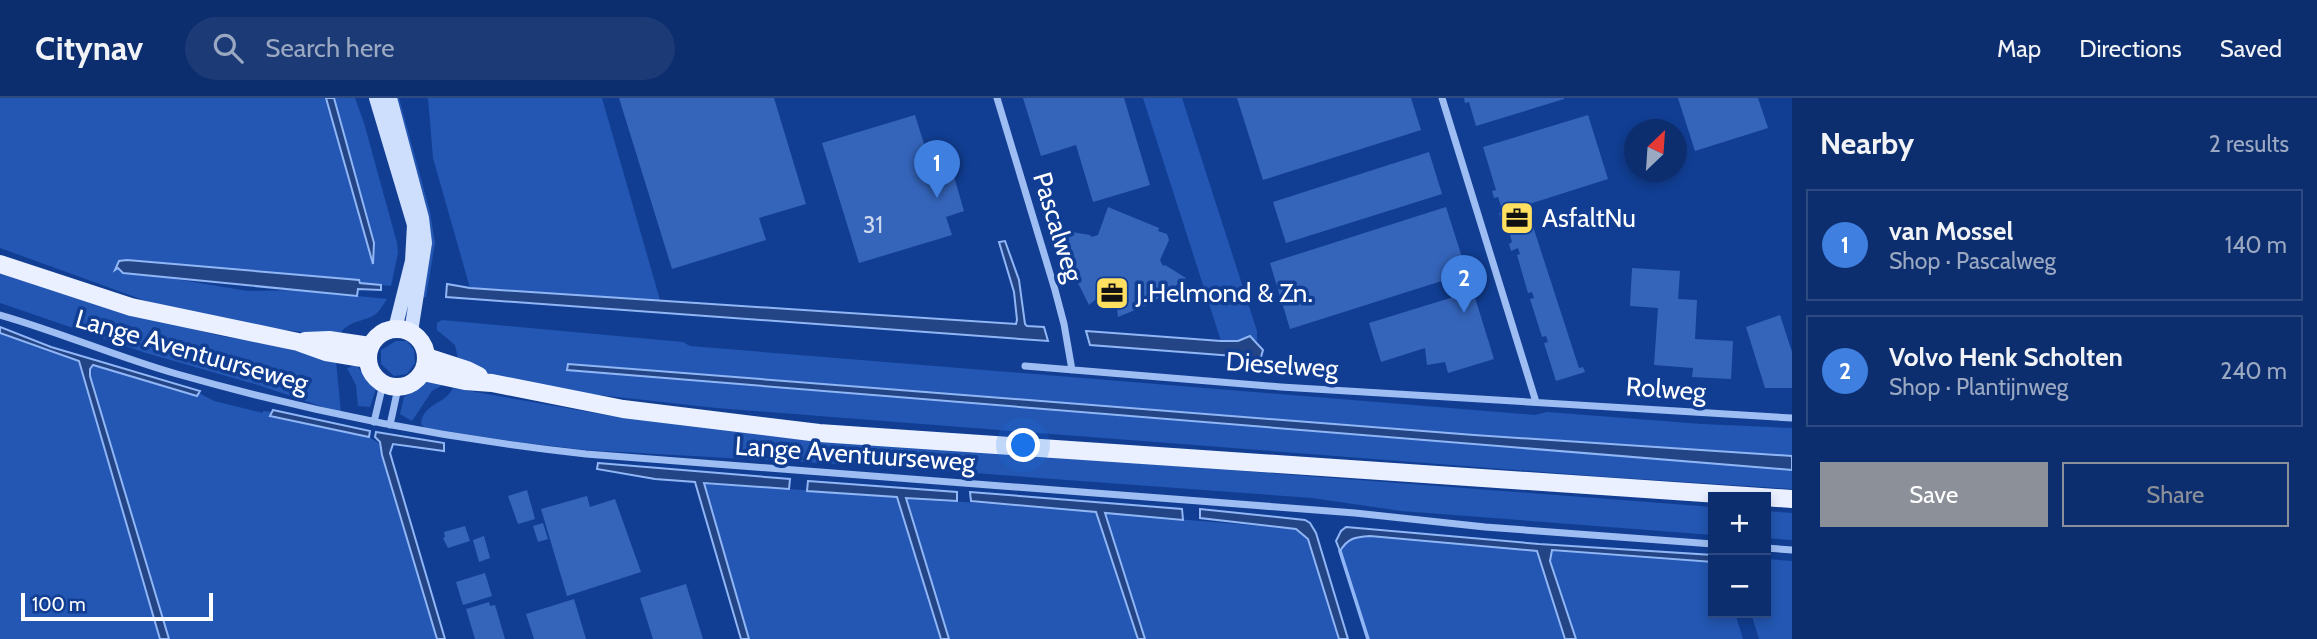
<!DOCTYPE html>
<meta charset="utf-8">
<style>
:root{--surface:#0d2e6e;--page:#1b3a76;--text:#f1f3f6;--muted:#9aa8c2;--line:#2d4a81;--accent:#8c9099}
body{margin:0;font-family:Cabin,sans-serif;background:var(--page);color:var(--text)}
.controls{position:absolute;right:21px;bottom:21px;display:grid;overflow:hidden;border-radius:0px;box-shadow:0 4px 10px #0003}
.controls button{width:63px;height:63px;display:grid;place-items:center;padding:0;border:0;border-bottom:2px solid var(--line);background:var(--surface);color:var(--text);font:35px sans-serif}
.compass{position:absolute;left:1624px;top:21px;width:63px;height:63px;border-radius:50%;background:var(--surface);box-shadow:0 4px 10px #0003;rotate:25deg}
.scale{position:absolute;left:21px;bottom:18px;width:192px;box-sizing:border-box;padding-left:7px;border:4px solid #fff;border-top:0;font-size:19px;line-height:24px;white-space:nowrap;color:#fff;-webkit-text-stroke:5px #113e93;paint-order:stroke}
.you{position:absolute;left:1024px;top:348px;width:24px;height:24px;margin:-18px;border:5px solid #fff;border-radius:50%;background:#1a73e8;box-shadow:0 0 0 10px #1a73e833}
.badge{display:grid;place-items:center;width:46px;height:46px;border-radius:50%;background:var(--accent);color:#fff;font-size:23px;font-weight:700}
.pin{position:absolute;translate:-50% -58px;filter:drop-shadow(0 2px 4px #0008)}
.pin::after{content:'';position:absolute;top:37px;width:24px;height:21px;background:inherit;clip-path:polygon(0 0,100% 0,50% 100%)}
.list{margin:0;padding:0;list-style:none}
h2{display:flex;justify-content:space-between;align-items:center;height:91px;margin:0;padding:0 28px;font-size:30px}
h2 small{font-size:23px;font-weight:400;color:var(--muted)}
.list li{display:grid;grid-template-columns:46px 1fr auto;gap:21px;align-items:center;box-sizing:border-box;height:112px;margin:0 14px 14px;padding:0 14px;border:2px solid var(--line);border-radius:0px}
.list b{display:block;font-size:26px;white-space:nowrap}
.list p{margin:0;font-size:23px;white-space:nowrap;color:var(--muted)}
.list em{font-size:23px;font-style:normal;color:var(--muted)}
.actions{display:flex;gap:14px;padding:21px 28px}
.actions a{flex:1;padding:16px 0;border:2px solid var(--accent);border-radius:0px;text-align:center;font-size:24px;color:var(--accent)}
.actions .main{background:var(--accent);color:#fff}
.icon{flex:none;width:38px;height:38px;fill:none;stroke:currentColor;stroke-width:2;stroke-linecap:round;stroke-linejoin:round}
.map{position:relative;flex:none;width:1792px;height:541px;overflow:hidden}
header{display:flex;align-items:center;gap:42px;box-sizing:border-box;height:98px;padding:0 35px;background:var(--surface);border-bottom:2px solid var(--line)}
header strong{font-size:33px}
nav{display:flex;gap:38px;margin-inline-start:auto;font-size:24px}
.search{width:490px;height:63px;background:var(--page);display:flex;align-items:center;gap:18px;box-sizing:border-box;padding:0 24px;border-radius:38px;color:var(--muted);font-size:26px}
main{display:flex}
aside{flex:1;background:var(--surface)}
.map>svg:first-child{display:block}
.green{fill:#2357b3}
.water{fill:#244585;stroke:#90b6f6;stroke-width:2}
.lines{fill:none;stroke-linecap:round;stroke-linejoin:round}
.stream{stroke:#90b6f6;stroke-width:3.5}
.building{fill:#3565bb}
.street{stroke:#9ebdf3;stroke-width:7}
.secondary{stroke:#cedefd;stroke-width:14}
.primary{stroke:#eaf0ff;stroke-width:18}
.labels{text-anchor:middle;stroke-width:7;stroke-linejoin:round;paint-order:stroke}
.number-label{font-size:23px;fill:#ccd8ee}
.poi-label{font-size:26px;fill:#fff;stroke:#113e93;text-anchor:start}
.street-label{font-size:26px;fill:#fff;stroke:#113e93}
</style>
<header>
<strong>Citynav</strong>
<div class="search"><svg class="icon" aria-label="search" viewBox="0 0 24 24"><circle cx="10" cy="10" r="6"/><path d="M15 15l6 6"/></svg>Search here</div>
<nav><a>Map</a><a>Directions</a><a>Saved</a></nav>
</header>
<main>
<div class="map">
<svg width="1792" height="541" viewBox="0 0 1792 541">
<rect width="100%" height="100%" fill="#113e93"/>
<path class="green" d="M0 0H326L372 164 373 145 334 0H355L364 25 397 145 398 155 391 188 360 185 359 182 127 162 119 163 118 170 123 175 163 179 248 193 300 192 387 201C384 205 381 211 377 215 365 225 347 221 339 238L276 231 149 204 0 150Z
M395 0H399L430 114 435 145 426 199 420 200Z
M428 0H602L660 202 470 190 433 60Z
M1143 0H1182L1257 233V243L1250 239 1238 243H1221Z
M0 174 129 215 221 238 267 246 336 263 341 315 258 287 146 255 0 205Z
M442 222 683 244 690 248 1535 317 1547 314 1702 326 1792 330V358L1474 337 569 266 567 271 1792 372V391L1594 378 716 310 563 293 493 277 459 265 455 247 437 232V225Z
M0 235 79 263 160 541H0Z
M396 243H407L414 252 415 265 407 276 394 278 381 266V252Z
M93 267 197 298 199 295 214 303 263 315V313L272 314 270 319 369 339 391 353 402 410 439 541H169L90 278V271Z
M356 267 376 291 370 309 358 308 356 287 347 270Z
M430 281 443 287 432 293 412 323 400 316 404 299Z
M453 290 606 317 822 341 1713 409V437L1401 413 1312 400 892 369 586 352 518 344 425 330 421 326C423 305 446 306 453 290Z
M696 384 1097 414 1138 541H743Z
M1766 413 1792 415V442L1766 440Z
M1105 415 1296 431 1308 441 1339 541H1145Z
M1346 429 1482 442 1713 457V515H1735L1743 541H1366L1336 443 1338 437Z
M1766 461 1792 463V541H1759L1751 515H1766Z"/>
<path class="water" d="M326 0H334L374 145 373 166Z
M1005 143 1019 182 1025 226 1027 228 1044 229 1048 243 446 199 447 186 470 190 1016 226 1017 222 1014 194 999 144Z
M127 162 359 182 360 185 381 187V192L358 191 357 198 123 175 118 170 115 172 119 163Z
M0 229 51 249 200 293 197 298 93 267 90 271V278L169 541H160L79 263 0 235Z
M1086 233 1221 243H1238L1250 238 1263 252 1261 259C1251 265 1244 263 1234 258L1090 247Z
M568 266 1474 337 1792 358V372L567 272Z
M273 312 370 333 369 339 270 318Z
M376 334 444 345V353L393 346 390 355 445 541H437L382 357 380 344 375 339Z
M598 365 790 381 789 391 704 385 749 541H741L695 384 655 381 597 371Z
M808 383 957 394V403L906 400 949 541H941L897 399 807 393Z
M970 394 1182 411 1183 422 1105 415 1145 541H1138L1096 414 971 403Z
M1200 411 1305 422 1310 425 1316 435 1348 541H1339L1308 441 1296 431 1200 420Z
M1346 429 1539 446 1713 457V464L1552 452 1550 463 1576 541H1565L1537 453 1370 438C1355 439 1348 440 1340 453L1336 443 1341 433Z"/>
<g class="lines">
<path class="stream" d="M1340 453 1368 541"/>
</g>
<path class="building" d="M619 0H774L806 106 759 120 766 142 672 171Z
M1023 0H1124L1150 87 1093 104 1076 47 1041 58Z
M1237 0H1411L1421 32 1263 82Z
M1464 0H1564V1L1476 28 1469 4 1465 5Z
M1678 0H1758L1768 30 1695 53Z
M915 17 935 81 953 75 964 113 946 119 952 137 859 165 822 45Z
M1588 17 1608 81 1526 107 1579 270 1583 269 1585 274 1556 283 1544 245 1548 244 1546 238 1542 239 1530 201 1534 200 1532 194 1528 195 1517 157 1520 156 1518 150 1511 153 1509 146 1512 144 1508 130 1504 131 1499 115 1503 114 1498 99 1494 100 1492 93 1496 92 1483 49Z
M1429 54 1442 96 1286 145 1273 104Z
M1108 109 1159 130 1158 133 1167 136 1169 142 1160 162 1163 168 1165 167 1186 180 1152 205 1118 219 1117 210 1105 208 1096 201 1089 207 1075 179 1067 141 1066 133 1090 137 1091 139 1098 137Z
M1446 109 1467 175 1290 231 1270 165Z
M1632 170 1680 173 1678 201 1697 202 1695 241 1733 243 1731 281 1692 279 1693 270 1654 267 1658 210 1630 208Z
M1473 193 1494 261 1448 275 1445 264 1427 267 1425 250 1381 264 1369 225Z
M1780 217 1792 254V290H1765L1746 229Z
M527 392 535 421 518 426 508 398Z
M587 398 590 409 615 401 641 474 567 498 541 411Z
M543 425 548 441 538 444 533 428Z
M465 428 470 443 448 450 443 440 445 439 444 434Z
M484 438 490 460 479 464 473 442Z
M485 475 492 498 463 507 456 484Z
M686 486 703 541H653L640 500Z
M574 501 586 541H534L526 516Z
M489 504 490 508 495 507 505 541H475L466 511Z"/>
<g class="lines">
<path class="street" d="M997 0 1055 192 1064 226 1072 272
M1442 0 1536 304
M0 217C60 234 117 259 177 276 311 314 447 341 586 356L1355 415 1485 429 1713 446
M1025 268 1281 289 1792 320
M374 324 383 286
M390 327 398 290
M1766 450 1792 452"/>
<path class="secondary" d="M376 0 414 127 412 163 395 231
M390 0 422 120 425 145 411 234"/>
<path class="primary" d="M0 166 131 209 298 244 326 254 368 261
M368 260a29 29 0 1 1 58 0a29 29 0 1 1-58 0Z
M305 243 329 242 370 248
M427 259 467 272 479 278
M423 274 465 283 492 285 623 311 819 335 1792 401"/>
</g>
<defs>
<g id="office-square" transform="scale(1.75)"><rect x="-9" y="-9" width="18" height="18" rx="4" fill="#ffdf60" stroke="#113e93"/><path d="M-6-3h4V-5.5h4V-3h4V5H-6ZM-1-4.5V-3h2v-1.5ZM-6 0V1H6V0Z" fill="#111"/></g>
</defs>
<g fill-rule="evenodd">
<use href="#office-square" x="1517" y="120"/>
<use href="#office-square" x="1112" y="195"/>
</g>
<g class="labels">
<g class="number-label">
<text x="873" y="135">31</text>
</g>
<g class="poi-label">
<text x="1542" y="129">AsfaltNu</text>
<text x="1136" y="204">J.Helmond &amp; Zn.</text>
</g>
<g class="street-label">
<text transform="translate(1058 129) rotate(73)" y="9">Pascalweg</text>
<text transform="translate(192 253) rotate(16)" y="9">Lange Aventuurseweg</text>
<text transform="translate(1282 267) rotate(4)" y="9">Dieselweg</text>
<text transform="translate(1666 291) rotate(4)" y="9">Rolweg</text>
<text transform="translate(855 356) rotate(4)" y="9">Lange Aventuurseweg</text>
</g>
</g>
</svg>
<div class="controls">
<button>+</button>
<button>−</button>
</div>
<svg class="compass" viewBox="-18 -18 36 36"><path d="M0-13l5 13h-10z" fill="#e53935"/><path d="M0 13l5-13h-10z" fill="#9aa8c2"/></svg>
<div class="scale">100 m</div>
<div class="you"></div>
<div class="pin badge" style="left:937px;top:100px;background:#3f7fe0">1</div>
<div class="pin badge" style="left:1464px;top:215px;background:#3f7fe0">2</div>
</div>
<aside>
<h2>Nearby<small>2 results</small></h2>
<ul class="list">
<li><span class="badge" style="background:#3f7fe0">1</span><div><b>van Mossel</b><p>Shop · Pascalweg</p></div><em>140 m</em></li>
<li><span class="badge" style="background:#3f7fe0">2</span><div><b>Volvo Henk Scholten</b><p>Shop · Plantijnweg</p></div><em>240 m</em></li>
</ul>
<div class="actions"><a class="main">Save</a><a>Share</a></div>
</aside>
</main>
